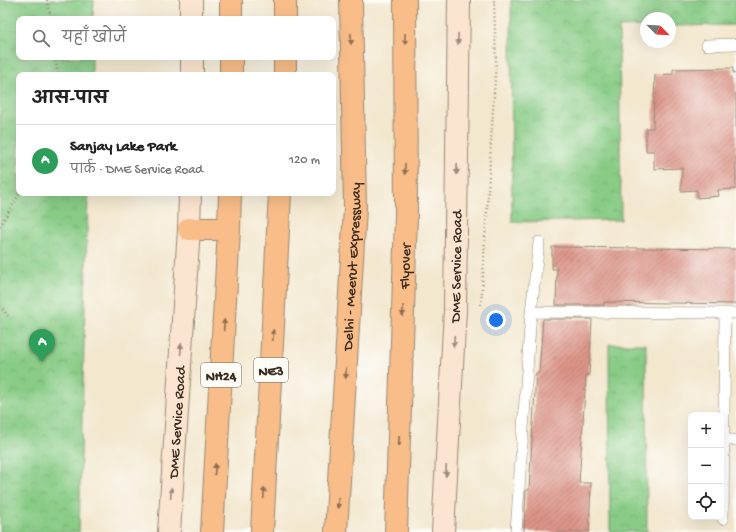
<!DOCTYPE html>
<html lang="hi">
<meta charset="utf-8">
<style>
:root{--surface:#fff;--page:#f6f6f6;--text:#222;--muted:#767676;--line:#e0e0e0;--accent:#b45309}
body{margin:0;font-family:"Gochi Hand","Playpen Sans Deva",sans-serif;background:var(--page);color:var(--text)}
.controls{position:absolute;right:12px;bottom:12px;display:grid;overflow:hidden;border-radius:8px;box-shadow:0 4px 16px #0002}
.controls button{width:36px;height:36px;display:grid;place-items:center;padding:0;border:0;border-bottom:1px solid var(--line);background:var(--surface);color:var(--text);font:20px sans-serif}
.compass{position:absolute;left:640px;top:12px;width:36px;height:36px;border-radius:50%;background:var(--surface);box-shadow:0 4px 16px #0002;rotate:114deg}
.you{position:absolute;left:496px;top:320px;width:14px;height:14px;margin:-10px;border:3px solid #fff;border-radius:50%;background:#1a73e8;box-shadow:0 0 0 6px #1a73e833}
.badge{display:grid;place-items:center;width:26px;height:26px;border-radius:50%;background:var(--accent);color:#fff;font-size:13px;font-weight:700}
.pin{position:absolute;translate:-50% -33px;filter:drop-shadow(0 1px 2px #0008)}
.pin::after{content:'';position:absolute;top:21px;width:14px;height:12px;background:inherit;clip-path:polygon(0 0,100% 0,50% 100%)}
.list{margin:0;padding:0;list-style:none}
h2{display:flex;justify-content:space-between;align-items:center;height:52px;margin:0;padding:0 16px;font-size:17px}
h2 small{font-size:13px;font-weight:400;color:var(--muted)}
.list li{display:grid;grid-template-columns:26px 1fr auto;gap:12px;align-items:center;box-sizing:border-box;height:72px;padding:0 16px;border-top:1px solid var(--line)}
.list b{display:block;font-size:15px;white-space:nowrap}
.list p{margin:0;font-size:13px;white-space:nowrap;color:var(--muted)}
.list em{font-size:13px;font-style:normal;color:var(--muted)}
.icon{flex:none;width:22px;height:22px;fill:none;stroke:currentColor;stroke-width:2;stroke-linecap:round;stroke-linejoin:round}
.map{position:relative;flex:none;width:736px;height:532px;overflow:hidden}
.search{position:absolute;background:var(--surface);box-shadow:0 4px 16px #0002;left:16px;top:16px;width:320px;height:44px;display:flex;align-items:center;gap:10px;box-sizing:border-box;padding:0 14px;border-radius:8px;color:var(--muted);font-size:15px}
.panel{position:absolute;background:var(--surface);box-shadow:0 4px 16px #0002;left:16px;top:72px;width:320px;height:124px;border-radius:8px}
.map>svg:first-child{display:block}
.park{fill:url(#park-crowns);stroke:#627b52}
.building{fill:url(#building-hatch)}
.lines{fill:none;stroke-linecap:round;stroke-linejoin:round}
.lane-casing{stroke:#978876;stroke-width:12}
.secondary-casing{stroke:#978876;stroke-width:24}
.highway-casing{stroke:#978876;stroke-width:24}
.path{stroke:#978876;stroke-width:2.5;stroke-dasharray:1 3;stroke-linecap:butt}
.lane{stroke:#fff;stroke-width:11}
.secondary{stroke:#fce5d0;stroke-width:22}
.highway{stroke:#f8bd89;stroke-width:22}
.oneway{fill:#906c4e}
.oneway2{fill:#9c8877}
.labels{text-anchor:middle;stroke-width:3.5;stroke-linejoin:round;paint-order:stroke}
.shield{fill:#fdfcf7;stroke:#75695f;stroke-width:1}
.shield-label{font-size:14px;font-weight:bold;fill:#3b2a1e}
.street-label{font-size:15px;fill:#3b2a1e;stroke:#fdfcf7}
</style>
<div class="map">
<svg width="736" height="532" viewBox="0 0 736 532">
<defs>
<pattern id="park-crowns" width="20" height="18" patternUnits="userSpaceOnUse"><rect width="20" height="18" fill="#88cc86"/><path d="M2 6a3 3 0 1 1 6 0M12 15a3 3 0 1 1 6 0" fill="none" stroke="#76af73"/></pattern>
<pattern id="building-hatch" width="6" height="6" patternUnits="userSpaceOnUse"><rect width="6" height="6" fill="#dd9488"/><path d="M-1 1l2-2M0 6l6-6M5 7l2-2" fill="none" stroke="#b4796f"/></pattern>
</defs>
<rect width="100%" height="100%" fill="#fdfcf7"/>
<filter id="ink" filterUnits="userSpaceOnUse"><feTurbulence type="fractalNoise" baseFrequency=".025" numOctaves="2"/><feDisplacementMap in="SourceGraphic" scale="8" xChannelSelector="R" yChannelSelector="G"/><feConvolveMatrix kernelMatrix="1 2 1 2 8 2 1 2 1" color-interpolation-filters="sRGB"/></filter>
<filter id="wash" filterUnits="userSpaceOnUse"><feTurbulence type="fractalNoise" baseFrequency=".012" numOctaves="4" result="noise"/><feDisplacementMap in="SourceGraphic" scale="16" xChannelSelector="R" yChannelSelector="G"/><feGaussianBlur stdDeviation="0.9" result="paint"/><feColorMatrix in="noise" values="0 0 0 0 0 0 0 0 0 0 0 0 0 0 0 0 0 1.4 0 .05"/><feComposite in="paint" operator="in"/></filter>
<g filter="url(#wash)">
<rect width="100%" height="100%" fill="#f3e7ce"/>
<path class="park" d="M0 0H94L93 19H19V57H92V75H19V193H88L79 532H0Z
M511 0H736V25L670 26V18H646V26L619 27 621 220 512 222Z
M609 344H646L647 532H610Z"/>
<g id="blocks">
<path class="building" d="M733 68V73H736V189L718 190 719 196 697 198V190L681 191 682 168 654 169V151H646V128H653L655 75 673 74V69Z
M552 247 736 249V304L604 302V305H556L557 269H552Z
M543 319H592L589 375H586L579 483H591L589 532H524L526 490H529L536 373H539Z"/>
</g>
</g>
<g filter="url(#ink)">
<use href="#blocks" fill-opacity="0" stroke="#978876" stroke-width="1"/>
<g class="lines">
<g class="lane-casing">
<path id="lane" d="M707 45 736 44
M531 312 736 313
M724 440H736
M723 519 725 313
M516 532 531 312 539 242"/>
</g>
<g class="secondary-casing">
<g id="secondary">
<path d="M191 0V19"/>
<path d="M192 75V57"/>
<path id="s1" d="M169 532 189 229 190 193"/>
<path id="s2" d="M443 532 455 310 459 0"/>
</g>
</g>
<g class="highway-casing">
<g id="highway">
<path d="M285 0V19"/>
<path d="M231 19V0"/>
<path d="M285 57V75"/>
<path d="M231 75V57"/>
<path d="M189 229H229"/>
<path d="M212 532 229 229 230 193"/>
<path d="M262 532 280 193"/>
<path id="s3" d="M336 532 355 208 351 0"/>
<path id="s4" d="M396 532 406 216 405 0"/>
</g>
</g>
<path class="path" d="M47 0 51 19
M55 57 58 75
M0 226 20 193
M481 305 496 62 494 0
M0 306 8 316"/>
<use href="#lane" class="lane"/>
<use href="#secondary" class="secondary"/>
<use href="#highway" class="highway"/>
</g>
<defs><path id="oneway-solid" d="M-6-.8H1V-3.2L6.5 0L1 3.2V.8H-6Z"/></defs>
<g class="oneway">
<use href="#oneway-solid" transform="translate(351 39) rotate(89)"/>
<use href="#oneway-solid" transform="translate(405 39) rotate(90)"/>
<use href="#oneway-solid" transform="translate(405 169) rotate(90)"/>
<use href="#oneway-solid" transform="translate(403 311) rotate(92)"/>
<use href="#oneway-solid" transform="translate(224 325) rotate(-87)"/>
<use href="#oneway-solid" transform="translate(273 335) rotate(-87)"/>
<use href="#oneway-solid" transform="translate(346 373) rotate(93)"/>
<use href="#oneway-solid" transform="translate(399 441) rotate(92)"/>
<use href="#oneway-solid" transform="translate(215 469) rotate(-86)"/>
<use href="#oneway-solid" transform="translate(264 493) rotate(-87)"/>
<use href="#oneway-solid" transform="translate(338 503) rotate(93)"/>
</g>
<g class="oneway2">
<use href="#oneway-solid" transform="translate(458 39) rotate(91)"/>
<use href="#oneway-solid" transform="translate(457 169) rotate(91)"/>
<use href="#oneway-solid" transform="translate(454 341) rotate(93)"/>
<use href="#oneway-solid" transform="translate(181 349) rotate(-86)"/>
<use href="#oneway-solid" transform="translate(446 471) rotate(93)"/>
<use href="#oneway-solid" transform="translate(171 493) rotate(-86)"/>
</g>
</g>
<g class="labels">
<g class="shield">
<rect x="254" y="358" width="34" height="24" rx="3"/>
<rect x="201" y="363" width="40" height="24" rx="3"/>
</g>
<g class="shield-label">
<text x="271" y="375">NE3</text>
<text x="221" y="380">NH24</text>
</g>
<g class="street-label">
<text dy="5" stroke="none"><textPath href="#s3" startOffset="266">Delhi - Meerut Expressway</textPath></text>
<text dy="5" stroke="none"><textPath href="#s4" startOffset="266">Flyover</textPath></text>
<text dy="5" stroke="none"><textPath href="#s2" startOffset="266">DME Service Road</textPath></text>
<text dy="5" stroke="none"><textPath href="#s1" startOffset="110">DME Service Road</textPath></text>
</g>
</g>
</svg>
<div class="controls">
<button>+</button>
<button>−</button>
<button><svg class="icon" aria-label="locate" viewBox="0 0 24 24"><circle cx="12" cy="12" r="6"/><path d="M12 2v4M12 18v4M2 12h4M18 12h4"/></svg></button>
</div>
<svg class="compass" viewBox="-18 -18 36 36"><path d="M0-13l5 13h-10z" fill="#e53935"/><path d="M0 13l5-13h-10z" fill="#767676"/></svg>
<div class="you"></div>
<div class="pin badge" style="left:42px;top:362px;background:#2e9e5b">A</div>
<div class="search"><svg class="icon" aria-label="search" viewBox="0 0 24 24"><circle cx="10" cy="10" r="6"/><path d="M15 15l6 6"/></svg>यहाँ खोजें</div>
<section class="panel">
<h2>आस-पास<small></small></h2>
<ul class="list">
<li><span class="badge" style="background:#2e9e5b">A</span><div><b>Sanjay Lake Park</b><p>पार्क · DME Service Road</p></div><em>120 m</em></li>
</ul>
</section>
</div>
